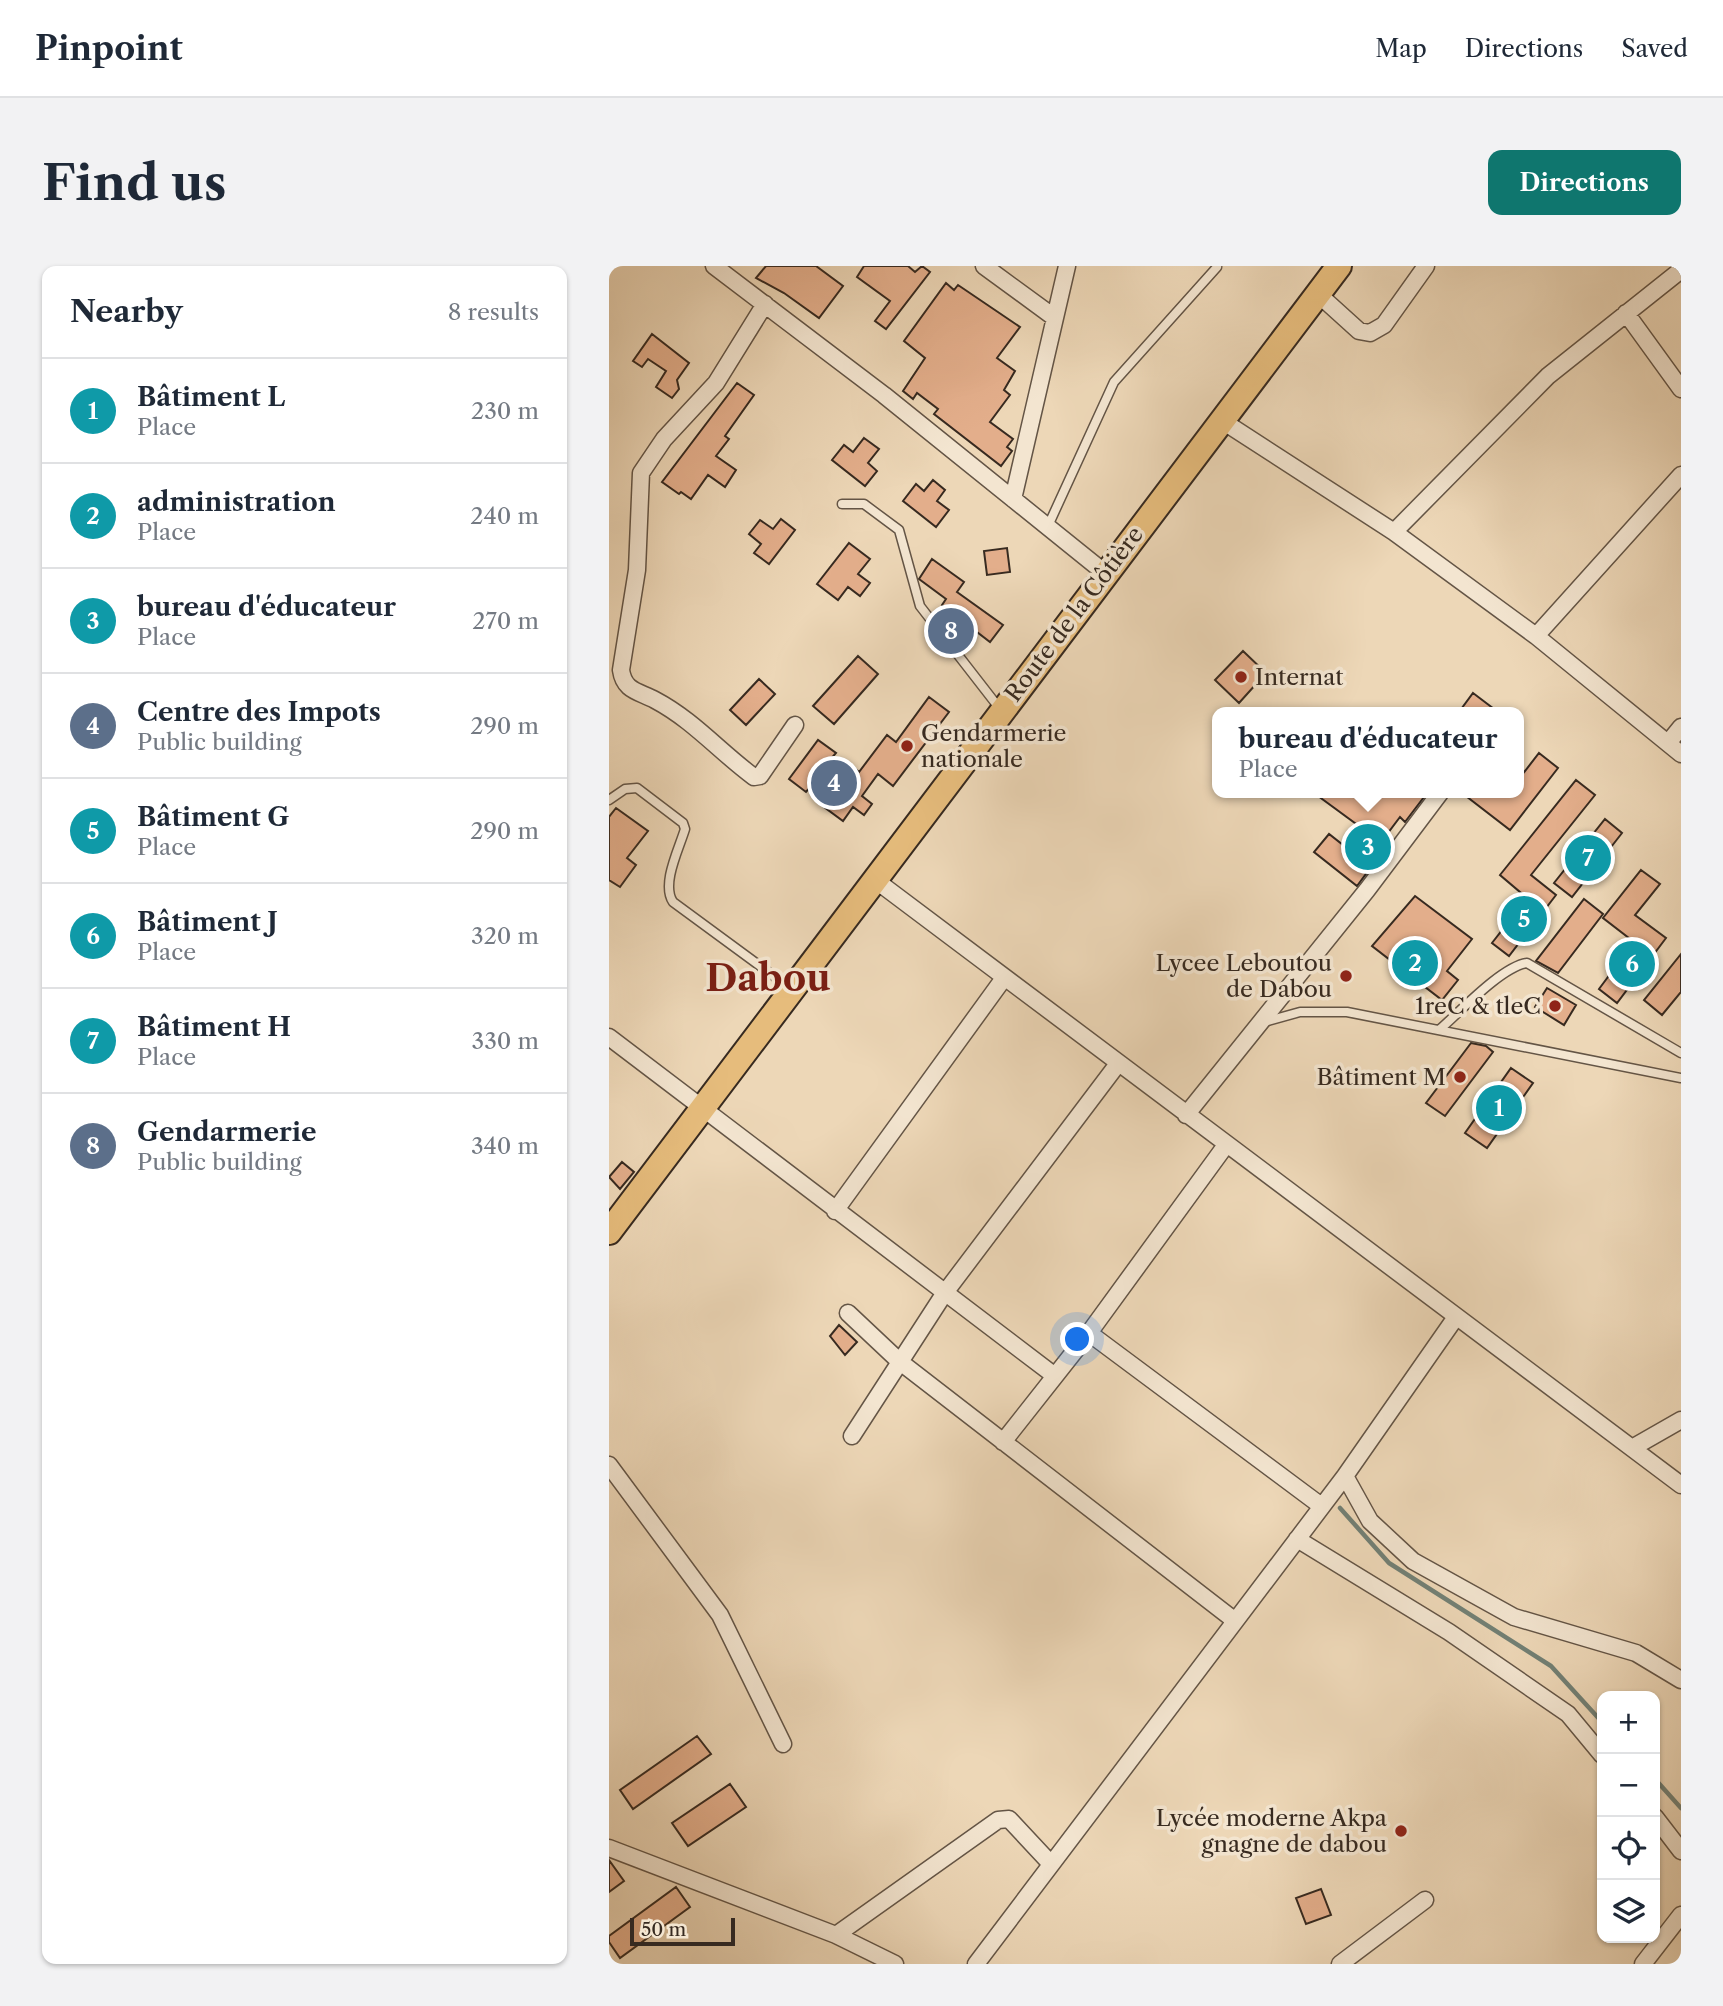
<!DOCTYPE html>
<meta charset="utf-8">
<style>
:root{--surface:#fff;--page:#f2f2f3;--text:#1f2937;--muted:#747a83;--line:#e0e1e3;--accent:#0f766e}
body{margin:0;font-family:"Libre Caslon Text",serif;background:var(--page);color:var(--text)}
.controls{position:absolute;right:21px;bottom:21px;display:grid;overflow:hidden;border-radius:14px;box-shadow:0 2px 5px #0004}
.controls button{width:63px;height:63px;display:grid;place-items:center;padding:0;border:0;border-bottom:2px solid var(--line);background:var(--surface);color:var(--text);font:35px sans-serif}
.scale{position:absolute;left:21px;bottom:18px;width:105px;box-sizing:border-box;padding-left:7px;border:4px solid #372a20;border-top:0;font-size:19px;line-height:24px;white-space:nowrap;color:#372a20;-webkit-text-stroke:5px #f3e5d0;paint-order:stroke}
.you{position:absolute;left:469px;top:1074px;width:24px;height:24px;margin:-18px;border:5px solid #fff;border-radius:50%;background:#1a73e8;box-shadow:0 0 0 10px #1a73e833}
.badge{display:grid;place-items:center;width:46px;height:46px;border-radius:50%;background:var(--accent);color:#fff;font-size:23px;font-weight:700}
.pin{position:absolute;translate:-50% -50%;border:4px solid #fff;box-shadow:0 2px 7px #0006}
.popup{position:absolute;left:603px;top:441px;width:312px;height:91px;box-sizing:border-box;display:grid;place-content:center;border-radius:14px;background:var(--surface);filter:drop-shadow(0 2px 5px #0005);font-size:23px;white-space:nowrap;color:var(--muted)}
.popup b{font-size:26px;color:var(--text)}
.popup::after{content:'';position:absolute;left:50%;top:100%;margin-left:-14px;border:14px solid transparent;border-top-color:var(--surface)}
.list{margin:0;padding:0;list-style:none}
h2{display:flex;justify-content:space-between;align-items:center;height:91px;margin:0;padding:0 28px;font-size:30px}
h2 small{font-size:23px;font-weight:400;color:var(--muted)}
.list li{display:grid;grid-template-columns:46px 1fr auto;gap:21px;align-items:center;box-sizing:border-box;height:105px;padding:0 28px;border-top:2px solid var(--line)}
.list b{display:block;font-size:26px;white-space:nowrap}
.list p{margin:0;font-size:23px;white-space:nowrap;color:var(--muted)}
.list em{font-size:23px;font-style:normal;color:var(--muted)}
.icon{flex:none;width:38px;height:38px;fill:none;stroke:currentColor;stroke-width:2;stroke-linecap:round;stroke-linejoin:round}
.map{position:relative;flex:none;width:1072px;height:1698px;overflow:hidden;border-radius:14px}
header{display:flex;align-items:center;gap:42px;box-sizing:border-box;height:98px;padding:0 35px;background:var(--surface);border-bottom:2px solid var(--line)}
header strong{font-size:33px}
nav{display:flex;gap:38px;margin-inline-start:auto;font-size:24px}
.intro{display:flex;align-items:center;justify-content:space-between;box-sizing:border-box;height:168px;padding:0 42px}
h1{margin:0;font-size:49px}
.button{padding:18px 32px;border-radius:14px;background:var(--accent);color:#fff;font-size:24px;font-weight:700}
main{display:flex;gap:42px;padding:0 42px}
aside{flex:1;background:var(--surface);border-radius:14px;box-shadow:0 2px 5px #0004}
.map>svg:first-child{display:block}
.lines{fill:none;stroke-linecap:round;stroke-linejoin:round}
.stream{stroke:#728075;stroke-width:4.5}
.building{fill:#e3ae8b;stroke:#372a20;stroke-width:2}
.service-casing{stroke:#645546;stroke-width:11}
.minor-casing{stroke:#645546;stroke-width:19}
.primary-casing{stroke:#372a20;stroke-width:28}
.service{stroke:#f3e5d0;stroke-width:8}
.minor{stroke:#f3e5d0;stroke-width:16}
.primary{stroke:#e6bc7c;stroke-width:24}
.poi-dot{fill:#8f2418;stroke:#f3e5d0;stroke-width:2.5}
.labels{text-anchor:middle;stroke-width:7;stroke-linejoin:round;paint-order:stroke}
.street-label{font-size:23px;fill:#372a20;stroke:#f3e5d0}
.poi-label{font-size:23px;fill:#372a20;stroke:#f3e5d0;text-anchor:end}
.town-label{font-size:37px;font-weight:bold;fill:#7a1f14;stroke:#f3e5d0}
</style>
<header>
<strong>Pinpoint</strong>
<nav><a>Map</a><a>Directions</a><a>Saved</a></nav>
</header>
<div class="intro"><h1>Find us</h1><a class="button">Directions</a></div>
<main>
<aside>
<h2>Nearby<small>8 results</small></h2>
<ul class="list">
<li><span class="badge" style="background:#0f9aa8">1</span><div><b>Bâtiment L</b><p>Place</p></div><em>230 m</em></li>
<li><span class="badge" style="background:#0f9aa8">2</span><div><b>administration</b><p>Place</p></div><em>240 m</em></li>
<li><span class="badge" style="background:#0f9aa8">3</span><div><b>bureau d'éducateur</b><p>Place</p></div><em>270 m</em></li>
<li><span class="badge" style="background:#5c6f8a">4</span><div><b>Centre des Impots</b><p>Public building</p></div><em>290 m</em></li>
<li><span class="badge" style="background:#0f9aa8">5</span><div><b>Bâtiment G</b><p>Place</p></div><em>290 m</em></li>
<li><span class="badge" style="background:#0f9aa8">6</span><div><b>Bâtiment J</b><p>Place</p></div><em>320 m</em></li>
<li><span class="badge" style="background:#0f9aa8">7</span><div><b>Bâtiment H</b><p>Place</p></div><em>330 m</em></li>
<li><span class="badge" style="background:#5c6f8a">8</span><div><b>Gendarmerie</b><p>Public building</p></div><em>340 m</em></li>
</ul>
</aside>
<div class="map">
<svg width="1072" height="1698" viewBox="0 0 1072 1698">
<rect width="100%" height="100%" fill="#edd7b7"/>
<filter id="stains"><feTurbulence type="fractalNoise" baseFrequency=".00286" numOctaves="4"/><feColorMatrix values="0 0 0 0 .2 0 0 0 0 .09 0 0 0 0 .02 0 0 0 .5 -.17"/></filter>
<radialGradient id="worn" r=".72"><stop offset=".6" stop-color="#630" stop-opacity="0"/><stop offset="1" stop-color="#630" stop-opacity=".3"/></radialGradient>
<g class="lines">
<path class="stream" d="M731 1242 780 1297 942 1400 993 1456
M1046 1513 1072 1542"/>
</g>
<path class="building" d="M157 0H207L234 20 210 52 175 27 147 12Z
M255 0H299L306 6 313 0 321 6 277 63 266 55 281 35 248 11Z
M337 17 345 24 349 19 411 61 388 92 406 105 395 124 401 129 381 156 404 173 398 181 403 185 392 200 325 148 329 143 308 127 304 133 294 125 316 92 295 75Z
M43 68 80 97 68 114 70 123 63 132 47 121 57 105 39 93 33 101 24 95Z
M128 117 145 129 116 170 120 173 107 190 127 204 116 221 99 209 82 233 72 226 70 228 53 216Z
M255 172 270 183 259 197 268 205 256 220 223 194 235 179 244 186Z
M324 214 336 224 328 235 340 244 327 261 294 235 307 218 315 225Z
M172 253 186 264 160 298 145 287 152 278 140 268 151 254 164 263Z
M240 277 261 293 249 308 261 317 251 330 239 321 229 334 208 318Z
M398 282 401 306 378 309 375 285Z
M323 293 355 316 348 326 394 359 381 376 333 339 337 333 310 313Z
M634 385 657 407 630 437 606 414Z
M249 390 269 408 225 458 204 440Z
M150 413 166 428 137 459 121 444Z
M864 427 889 446H850Z
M320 431 340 446 284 520 269 508 253 530 263 538 255 549 244 541 234 555 215 541 222 532 203 519 197 526 180 513 209 474 227 487 220 495 239 509 245 502 250 506 278 469 287 476Z
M930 487 949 502 901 564 853 527H909V514Z
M967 514 986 529 922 609 947 629 900 690 883 677 918 632 891 609Z
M705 527H818L796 556 791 551 770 579 772 580 759 599 762 601 748 620 705 586 720 568 743 586 758 566Z
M7 542 39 565 18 592 27 599 11 621 0 614V551Z
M996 553 1013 567 963 631 945 617Z
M1032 604 1051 618 1026 649 1057 672 1008 737 990 723 1025 676 994 652Z
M806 630 863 673 838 705 849 714 833 734 763 680Z
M975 633 994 648 949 707 927 695Z
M1072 688V726L1053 749 1035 734Z
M938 722 967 739 955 759 926 741Z
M862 777 877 780 884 786 836 850 817 837Z
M902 802 924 817 878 882 856 867Z
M13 896 25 906 11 923 0 911Z
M230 1059 248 1076 236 1089 221 1070Z
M88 1470 102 1488 24 1543 11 1524Z
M121 1518 137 1541 79 1580 63 1557Z
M0 1594 15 1615 0 1626Z
M67 1621 81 1641 11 1692 0 1676V1670Z
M712 1623 722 1649 697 1658 687 1632Z"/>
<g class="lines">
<g class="service-casing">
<path id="service" d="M233 238H255L290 264 311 340 391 443
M439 260 505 116 608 1
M0 534 16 523 28 522 74 557 76 563C70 583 52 618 64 636L181 722
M655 756 691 746H738L1072 812
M830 764C851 746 892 701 918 697L1072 787"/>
</g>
<g class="minor-casing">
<path id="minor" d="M105 0 275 129 496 307
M375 0 446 52
M708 27 750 65 761 67 775 59 817 0
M156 38 107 117 55 173 32 207 28 304 12 404C15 425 29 425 46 434 84 454 111 486 145 511L151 510 186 459
M1017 47 1072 123
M612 154 785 266 927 370 1072 488
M404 233 458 0
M785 266 939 110 1072 4
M927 370 1072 209
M1059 477 1072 461
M265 613 1072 1219
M0 771 446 1110
M577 849 758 624 831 527
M226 945 395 712
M239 1047 290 1095 625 1354
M480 1067 711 1239
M243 1170 335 1028 508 799
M394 1176 480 1067 617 879
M1023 1182 1072 1154
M0 1199 111 1349 174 1478
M736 1210 761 1255 804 1295 905 1351 1027 1387 1072 1414
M688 1273 840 1366 959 1448 993 1489
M1046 1551 1072 1585
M0 1582 227 1669 286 1698
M227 1669 389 1554 400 1553 442 1598
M367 1698 736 1210 847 1051
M731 1698 816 1634
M1034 1698 1072 1649"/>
</g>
<g class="primary-casing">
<path id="primary" d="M0 966 730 0"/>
</g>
<use href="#service" class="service"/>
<use href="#minor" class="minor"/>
<use href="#primary" class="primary"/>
</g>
<g class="poi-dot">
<circle cx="632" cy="411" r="7"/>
<circle cx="298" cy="480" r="7"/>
<circle cx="737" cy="710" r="7"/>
<circle cx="946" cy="740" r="7"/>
<circle cx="851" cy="811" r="7"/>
<circle cx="792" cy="1565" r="7"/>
</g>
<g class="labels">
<g class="street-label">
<text transform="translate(465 348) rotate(-53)" y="8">Route de la Côtière</text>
</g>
<g class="poi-label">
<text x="646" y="419" text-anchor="start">Internat</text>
<text x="312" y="475" text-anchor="start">Gendarmerie<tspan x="312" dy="26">nationale</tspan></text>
<text x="723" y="705">Lycee Leboutou<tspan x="723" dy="26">de Dabou</tspan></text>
<text x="932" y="748">1reC &amp; tleC</text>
<text x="837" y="819">Bâtiment M</text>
<text x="778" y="1560">Lycée moderne Akpa<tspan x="778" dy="26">gnagne de dabou</tspan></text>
</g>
<g class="town-label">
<text x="159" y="725">Dabou</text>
</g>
</g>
<rect width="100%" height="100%" filter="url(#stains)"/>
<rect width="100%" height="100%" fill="url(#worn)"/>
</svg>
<div class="controls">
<button>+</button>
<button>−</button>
<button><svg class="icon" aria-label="locate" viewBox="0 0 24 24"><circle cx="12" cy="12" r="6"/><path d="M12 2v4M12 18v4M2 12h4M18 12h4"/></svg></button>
<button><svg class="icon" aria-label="layers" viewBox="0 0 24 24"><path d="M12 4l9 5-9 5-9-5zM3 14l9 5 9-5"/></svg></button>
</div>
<div class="scale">50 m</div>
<div class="you"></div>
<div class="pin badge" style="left:890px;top:842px;background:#0f9aa8">1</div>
<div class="pin badge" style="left:806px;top:697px;background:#0f9aa8">2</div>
<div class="pin badge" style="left:759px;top:581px;background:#0f9aa8">3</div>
<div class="popup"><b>bureau d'éducateur</b>Place</div>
<div class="pin badge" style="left:225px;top:517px;background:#5c6f8a">4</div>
<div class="pin badge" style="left:915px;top:653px;background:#0f9aa8">5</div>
<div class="pin badge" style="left:1023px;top:698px;background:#0f9aa8">6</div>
<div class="pin badge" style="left:979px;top:592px;background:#0f9aa8">7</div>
<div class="pin badge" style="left:342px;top:365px;background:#5c6f8a">8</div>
</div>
</main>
